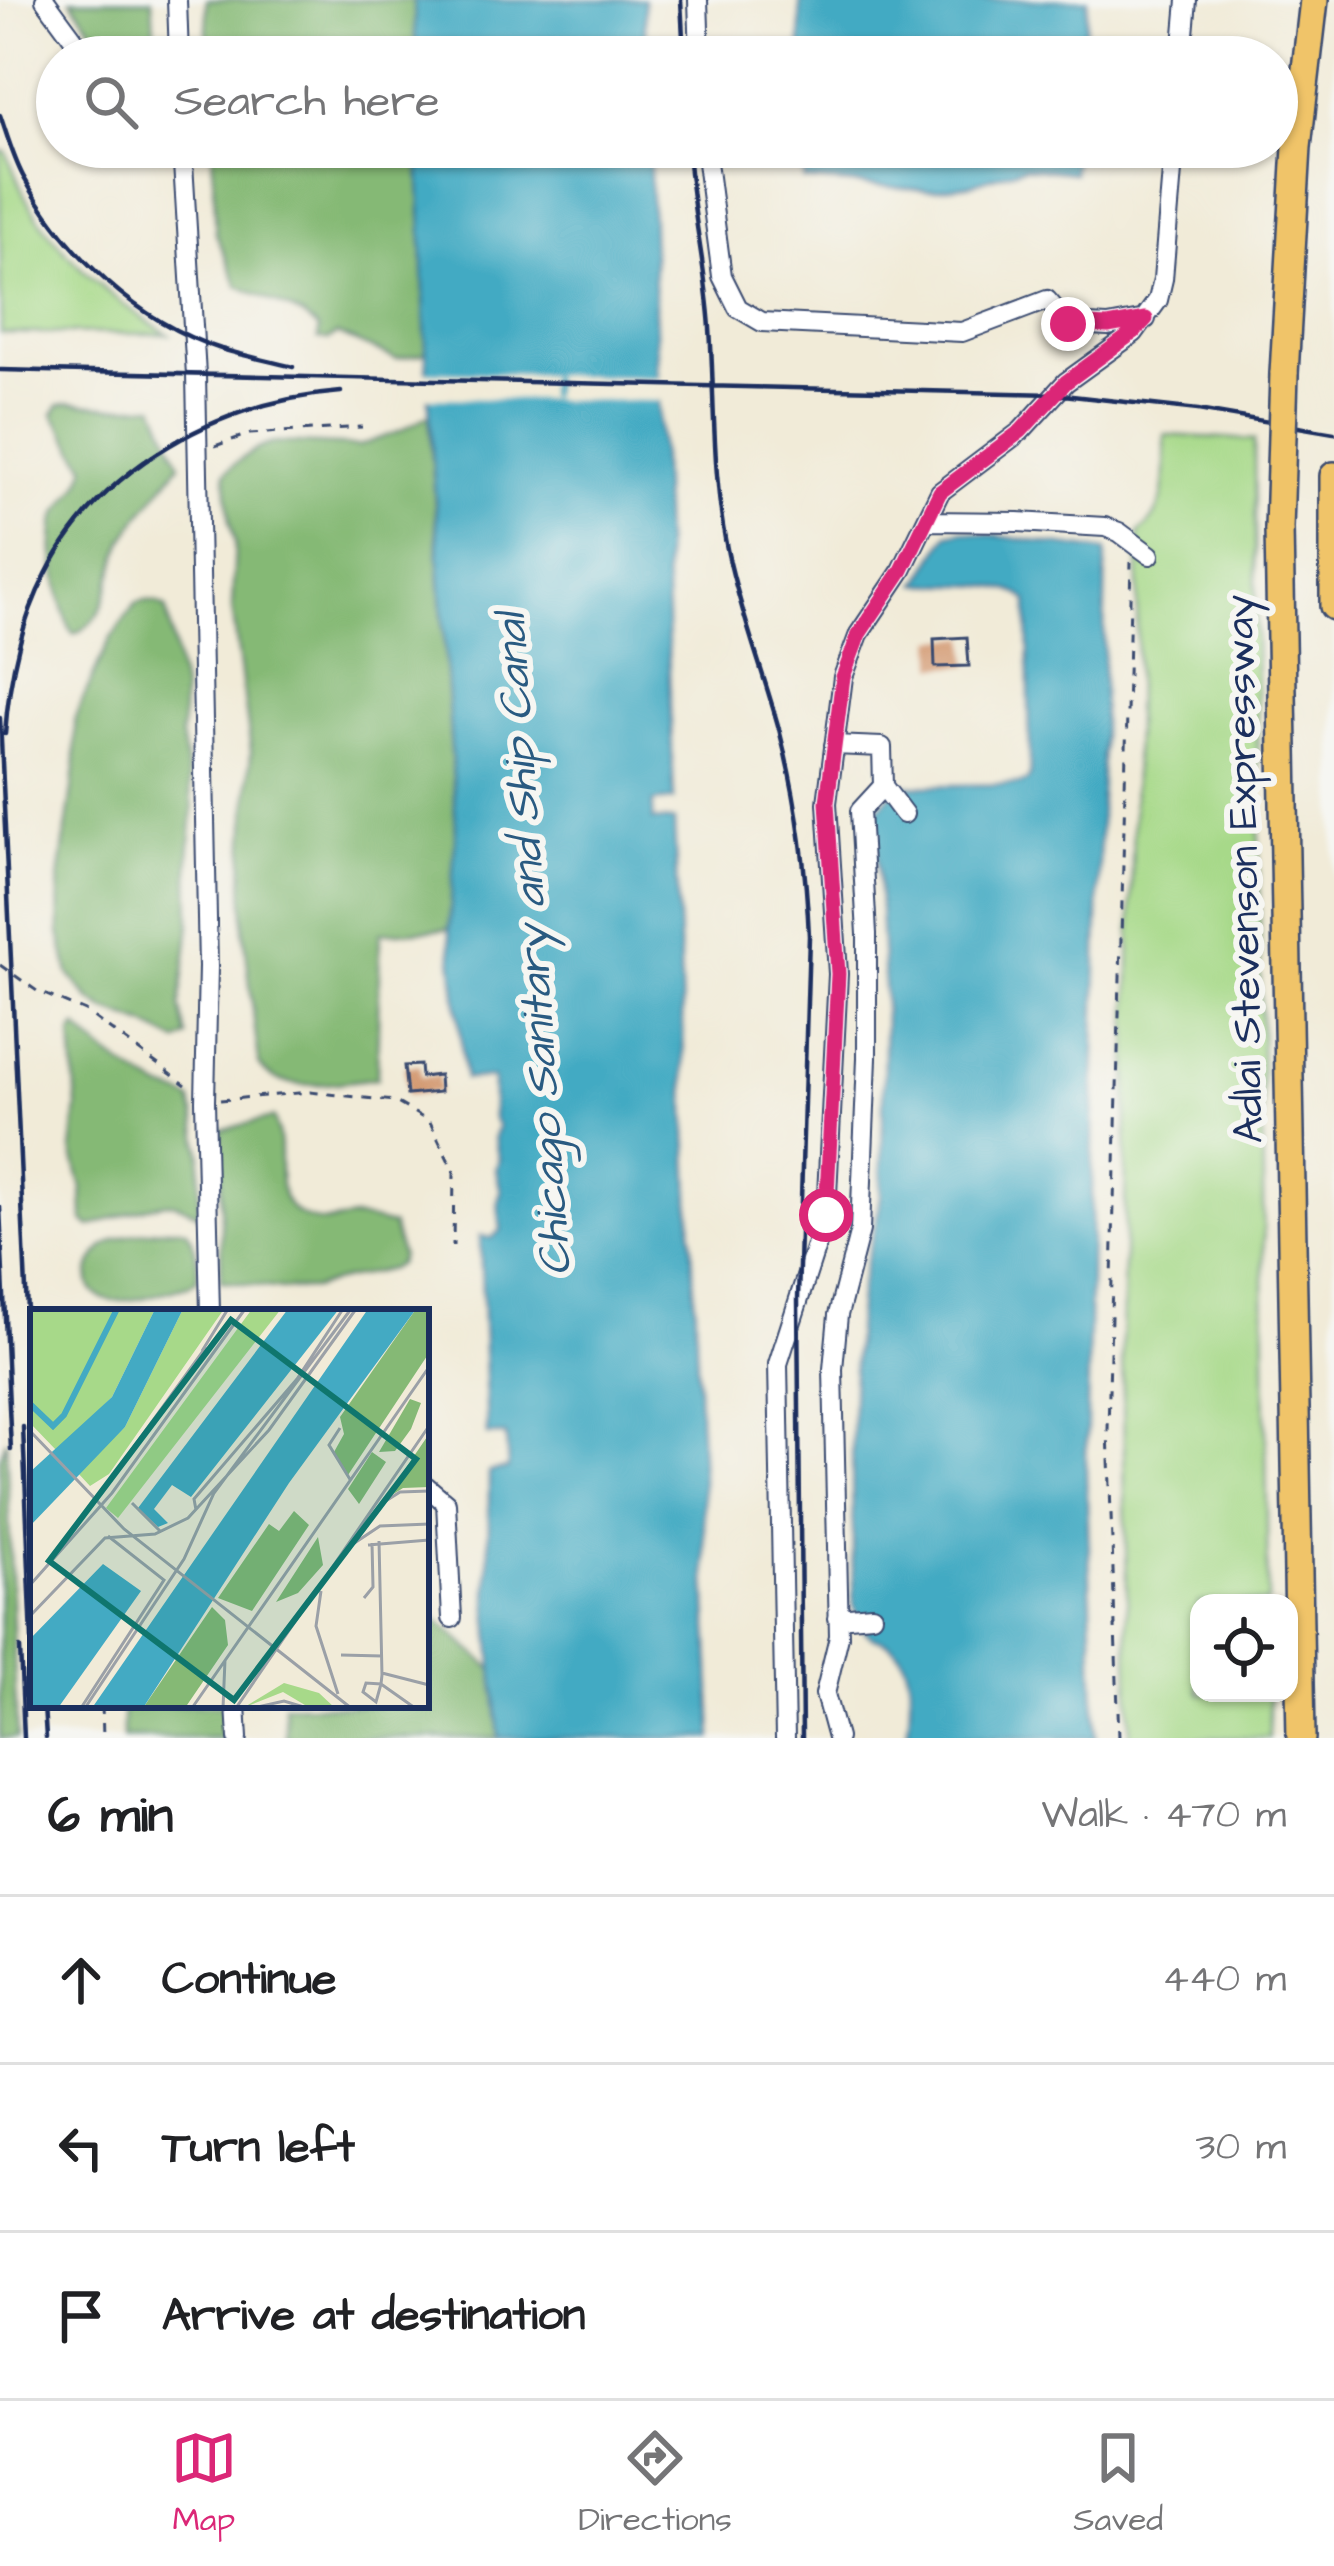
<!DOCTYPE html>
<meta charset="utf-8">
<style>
:root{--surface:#fff;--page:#f2f2f2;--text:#202124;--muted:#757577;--line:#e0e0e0;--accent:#db2777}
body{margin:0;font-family:"Architects Daughter",sans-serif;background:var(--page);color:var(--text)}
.controls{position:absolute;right:36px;bottom:36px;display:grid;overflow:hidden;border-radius:24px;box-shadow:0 3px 9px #0004}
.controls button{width:108px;height:108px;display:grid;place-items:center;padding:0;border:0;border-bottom:3px solid var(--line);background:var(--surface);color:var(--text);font:60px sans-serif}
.stop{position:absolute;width:36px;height:36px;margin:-27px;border:9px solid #db2777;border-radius:50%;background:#fff}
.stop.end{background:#db2777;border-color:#fff;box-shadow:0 3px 12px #0008}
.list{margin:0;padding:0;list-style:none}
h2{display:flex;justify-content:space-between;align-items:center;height:156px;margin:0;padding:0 48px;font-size:51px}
h2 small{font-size:39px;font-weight:400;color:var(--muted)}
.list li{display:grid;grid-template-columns:78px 1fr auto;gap:36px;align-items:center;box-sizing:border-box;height:168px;padding:0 48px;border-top:3px solid var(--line)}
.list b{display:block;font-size:45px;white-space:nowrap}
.list em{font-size:39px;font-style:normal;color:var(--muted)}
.icon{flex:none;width:66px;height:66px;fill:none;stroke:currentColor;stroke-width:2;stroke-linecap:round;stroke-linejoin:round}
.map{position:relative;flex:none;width:1334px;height:1738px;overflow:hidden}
.search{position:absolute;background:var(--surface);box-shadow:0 3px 9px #0004;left:36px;right:36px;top:36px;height:132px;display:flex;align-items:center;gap:30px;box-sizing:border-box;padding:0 42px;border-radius:66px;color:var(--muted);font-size:45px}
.sheet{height:660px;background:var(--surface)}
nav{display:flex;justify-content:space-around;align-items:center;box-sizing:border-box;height:168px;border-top:3px solid var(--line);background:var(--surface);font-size:33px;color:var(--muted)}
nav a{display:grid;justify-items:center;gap:6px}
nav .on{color:var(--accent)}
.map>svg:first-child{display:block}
.green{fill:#a7d989;stroke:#618474;stroke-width:3}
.forest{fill:#85b975;stroke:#50746a;stroke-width:3}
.water{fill:#43aac3;stroke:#2f6c90;stroke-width:3}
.pier{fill:#f1ebd8}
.building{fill:#d39971}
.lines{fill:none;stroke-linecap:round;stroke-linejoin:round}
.minor-casing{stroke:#3b4b70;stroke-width:22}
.highway-casing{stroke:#3b4b70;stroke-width:32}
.path{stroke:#3b4b70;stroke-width:3;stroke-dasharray:9 9;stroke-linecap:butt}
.minor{stroke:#fff;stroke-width:18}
.highway{stroke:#f0c469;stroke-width:27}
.rail{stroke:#1b2f5e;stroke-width:4.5}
.highway-bridge-casing{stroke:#3b4b70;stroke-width:32;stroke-linecap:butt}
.highway-bridge{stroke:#f0c469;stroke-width:27}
.route{stroke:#db2777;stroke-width:15}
.labels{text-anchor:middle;stroke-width:12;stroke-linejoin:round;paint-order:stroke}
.street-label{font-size:42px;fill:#1b2f5e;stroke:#f6f6f2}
.water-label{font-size:45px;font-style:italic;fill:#295a81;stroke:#f6f6f2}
.inset-river{fill:none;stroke:#43aac3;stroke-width:6}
.inset-road{fill:none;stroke:#9ba0a7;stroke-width:3}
.view{fill:#0f766e;fill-opacity:0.15;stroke:#0f766e;stroke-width:6}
.inset-edge{fill:none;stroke:#1b2f5e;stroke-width:6}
</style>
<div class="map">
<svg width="1334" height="1738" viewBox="0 0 1334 1738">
<rect width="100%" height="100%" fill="#f6f6f2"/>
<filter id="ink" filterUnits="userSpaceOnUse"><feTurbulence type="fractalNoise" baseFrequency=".00833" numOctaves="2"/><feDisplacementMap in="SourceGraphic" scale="24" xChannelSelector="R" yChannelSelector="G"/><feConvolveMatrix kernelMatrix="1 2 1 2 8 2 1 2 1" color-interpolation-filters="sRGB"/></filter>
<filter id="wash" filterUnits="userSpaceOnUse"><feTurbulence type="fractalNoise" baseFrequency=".004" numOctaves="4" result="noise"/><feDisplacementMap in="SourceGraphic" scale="48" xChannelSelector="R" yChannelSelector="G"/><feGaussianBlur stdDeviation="2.7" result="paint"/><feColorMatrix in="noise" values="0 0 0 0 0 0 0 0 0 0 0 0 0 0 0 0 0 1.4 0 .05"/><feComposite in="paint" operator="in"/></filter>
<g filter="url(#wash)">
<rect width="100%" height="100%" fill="#f1ebd8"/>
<path class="green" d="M0 151 6 152C12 166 18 182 25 196 56 253 113 302 168 334L1 333Z
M1165 435 1254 440 1268 1603H1199V1693H1269V1738H1130L1122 1349 1139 533C1170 510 1165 471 1165 435Z"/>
<path class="forest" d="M71 0H152L156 57H112Z
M206 0H414L416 57H208Z
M212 147H419L426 353 396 359 337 334 328 340 318 339 319 329 302 315 238 286 216 234Z
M70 403 114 407 155 405 180 464C162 488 142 510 127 535 108 566 113 620 73 634 60 615 47 535 57 515 67 498 83 486 86 466L53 414 59 405Z
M429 415 456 827 449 929 380 933 377 1078C345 1081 277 1097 259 1064L244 933 243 869 251 751 232 607 235 543 230 523 225 473C240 458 256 447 277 442L359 446 398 432Z
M146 601 157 603 166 608 183 693 181 736 193 807 189 860 190 924 180 1006 187 1037 178 1042 143 1024 105 1010 88 998 69 974 60 933 59 878 75 768V717L110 639 136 603Z
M77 1027C99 1050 128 1071 157 1086 169 1093 181 1092 192 1101L201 1152 198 1215C189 1210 180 1203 169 1203 152 1204 107 1220 91 1227L83 1220 82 1189 72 1150 77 1107 72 1035Z
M273 1118C292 1153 259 1208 317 1221 328 1224 343 1219 355 1218 367 1218 380 1222 392 1225L401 1255 398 1264 390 1269 332 1282 313 1289H282L221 1281V1130Z
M176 1228 187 1230C196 1244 199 1264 197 1280L188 1286C166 1291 137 1302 114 1301 81 1298 83 1265 104 1247 119 1234 157 1229 176 1228Z
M6 1440 17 1738H0V1459Z
M426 1611 493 1669 499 1738H286L284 1705H426Z
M123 1705H232L235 1738H123Z"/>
<path class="water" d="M414 0H644L646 57H416Z
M800 0H1088L1083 57H801Z
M419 147H649L674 800 653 802 652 820 674 821 713 1738H499L488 1608 489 1472 508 1469 506 1435H487L480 1236 492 1238 501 1230 498 1202 501 1192 496 1169 499 1159 494 1137 498 1127 493 1118V1078L465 1079 449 929 456 827 426 353Z
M804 147H1075L1073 173 1024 167 968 185 928 190 804 180Z
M962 531 1106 551 1086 1468 1096 1738H907C910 1709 918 1664 890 1644 885 1640 877 1640 872 1637 860 1630 857 1615 853 1603 853 1503 849 1403 858 1304 861 1267 877 1231 881 1194L885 1005 875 812 899 786 1019 784 1027 781 1030 775 1028 601C1009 580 947 586 918 584L948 534Z"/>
<path class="pier" d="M424 372 549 375 547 396 552 399 554 380 552 375 661 378 660 401 424 398Z"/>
<g id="blocks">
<path class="building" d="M967 637 969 666 935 667 934 639Z
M420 1065 421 1077 439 1075 440 1092 407 1095 404 1066Z"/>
</g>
</g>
<g filter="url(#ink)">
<use href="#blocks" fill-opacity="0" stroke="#3b4b70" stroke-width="3"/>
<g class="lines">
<g class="minor-casing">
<path id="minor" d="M45 0 87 57
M177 0 179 57
M698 0 700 57
M1182 57 1187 0
M182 147 196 375 208 967 205 1101 210 1312
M705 147 722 276 738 308 762 322 962 332 1047 300 1068 324 1108 326 1146 319
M926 521 1018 522 1105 527 1119 532 1150 555
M834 745 882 747 883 786 860 811 867 934V1058L860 1230 838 1315 833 1369 839 1636 825 1694 837 1738
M883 786 904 814
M426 1486 446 1503 452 1618
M838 1618 872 1615
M236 1705 238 1738
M785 1738 778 1364 826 1215 838 974 827 803 843 677 859 634 902 570 940 492 1021 431 1066 382 1134 333 1158 300 1163 279 1174 147"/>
</g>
<g class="highway-casing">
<path id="highway" d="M1284 374 1297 147 1314 0
M1334 476V606
M1279 529 1301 1738"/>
</g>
<path class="path" d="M215 446 249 434 362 427
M0 965 37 991 85 1011 186 1085
M220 1100 310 1092 394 1101 430 1122 454 1172 453 1246
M102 1705 103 1738
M1119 1738 1108 1430 1131 562"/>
<use href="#minor" class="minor"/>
<use href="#highway" class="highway"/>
<path class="rail" d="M681 0 684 57
M0 115C7 135 13 157 23 176 65 252 137 322 221 349 245 356 270 361 293 367
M688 147C691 208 706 267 710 328 715 404 712 479 728 554 741 614 763 671 779 729 797 798 806 865 809 936L798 1299 802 1738
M0 370 1054 394 1198 410 1334 433
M0 718 33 1444
M5 734C9 678 20 624 46 574 101 465 222 401 341 392
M0 1207 11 1450
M23 1427 33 1664
M20 1648 24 1738
M44 1705 46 1738"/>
<g class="highway-bridge-casing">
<path id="highway-bridge" d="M1279 529 1284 374"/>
</g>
<use href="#highway-bridge" class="highway-bridge"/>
</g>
</g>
<g class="lines" filter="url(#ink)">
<path class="route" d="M826 1215 838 974 827 802 843 677 859 634 902 570 940 492 1021 431 1066 382 1134 332 1146 319 1108 326 1068 324"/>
</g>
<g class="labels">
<g class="street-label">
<text transform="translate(1242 869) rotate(-91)" y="15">Adlai Stevenson Expressway</text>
</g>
<g class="water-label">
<text transform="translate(531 945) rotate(-94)" y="16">Chicago Sanitary and Ship Canal</text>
</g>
</g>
<g transform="translate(30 1309)">
<rect width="399" height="399" fill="#f1ebd8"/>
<path d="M0 0H125L82 88 27 142 0 114ZM153 0H194L79 165 60 177 47 163 95 118ZM222 0H251L88 209 76 199ZM254 374 289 384 305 399H280L253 383 213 399Z" fill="#a7d989"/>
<path d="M386 0H399V44L318 166 304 143 314 125 310 108ZM380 90 391 94 381 120 365 142 349 143ZM399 125V178L373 179 354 191ZM342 143 356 153 329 195 318 180ZM264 202 279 216 222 302 188 289 239 215 249 222ZM288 228 293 256 268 284 246 293ZM182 298 195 311 198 336 155 399H113Z" fill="#85b975"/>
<path d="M125 0H153L95 118 0 217V163L82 88ZM258 0H309L161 188 142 176 124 200 138 214 128 218 108 199ZM338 0H386L259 174 113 399H62ZM73 255 111 282 28 399H0V330Z" fill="#43aac3"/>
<path class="inset-river" d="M0 95 23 117 34 106 87 0"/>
<path class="inset-road" d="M172 42 198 0M310 119 299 136 321 172M0 122 94 220 321 399M80 171 176 38M102 194 130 222M351 195 370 183 399 182M166 201 164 190 267 70 313 0M349 232 352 366 351 375 346 393 333 383 336 374 351 375 385 399M323 235 350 217 399 215M338 236 399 231M0 276 82 184 215 0M291 282 286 317 308 385M334 289 343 278 342 234M0 307 75 229 125 225 158 209 239 121 326 0M311 346 352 347M352 364 399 376M51 399 134 271 78 227M55 399 154 250 184 184 321 0M162 399 399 58M193 399 195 351M206 399 399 117M223 399 254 392 277 399"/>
<path class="view" d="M201 11 386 150 204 391 19 252Z"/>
<rect width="399" height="399" class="inset-edge"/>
</g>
</svg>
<div class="controls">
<button><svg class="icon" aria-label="locate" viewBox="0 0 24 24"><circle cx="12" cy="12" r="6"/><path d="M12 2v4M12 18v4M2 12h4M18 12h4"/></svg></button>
</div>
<div class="stop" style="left:826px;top:1215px"></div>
<div class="stop end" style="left:1068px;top:324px"></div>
<div class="search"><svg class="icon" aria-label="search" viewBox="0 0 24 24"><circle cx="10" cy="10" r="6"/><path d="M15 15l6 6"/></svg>Search here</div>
</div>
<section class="sheet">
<h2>6 min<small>Walk · 470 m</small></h2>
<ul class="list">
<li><svg class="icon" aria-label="ahead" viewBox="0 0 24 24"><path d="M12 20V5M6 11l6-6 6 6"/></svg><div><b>Continue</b></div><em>440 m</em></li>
<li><svg class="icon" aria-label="left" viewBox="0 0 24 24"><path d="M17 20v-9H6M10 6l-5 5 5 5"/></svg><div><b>Turn left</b></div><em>30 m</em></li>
<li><svg class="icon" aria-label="arrive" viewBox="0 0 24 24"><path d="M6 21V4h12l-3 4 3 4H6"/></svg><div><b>Arrive at destination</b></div></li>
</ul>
</section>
<nav>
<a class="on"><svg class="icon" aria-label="map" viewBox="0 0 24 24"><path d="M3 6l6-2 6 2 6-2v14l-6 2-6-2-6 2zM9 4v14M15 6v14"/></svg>Map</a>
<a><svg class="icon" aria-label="directions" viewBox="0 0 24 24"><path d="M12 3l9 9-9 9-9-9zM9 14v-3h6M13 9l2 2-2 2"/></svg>Directions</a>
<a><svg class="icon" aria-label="saved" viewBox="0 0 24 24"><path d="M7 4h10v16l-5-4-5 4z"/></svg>Saved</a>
</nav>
